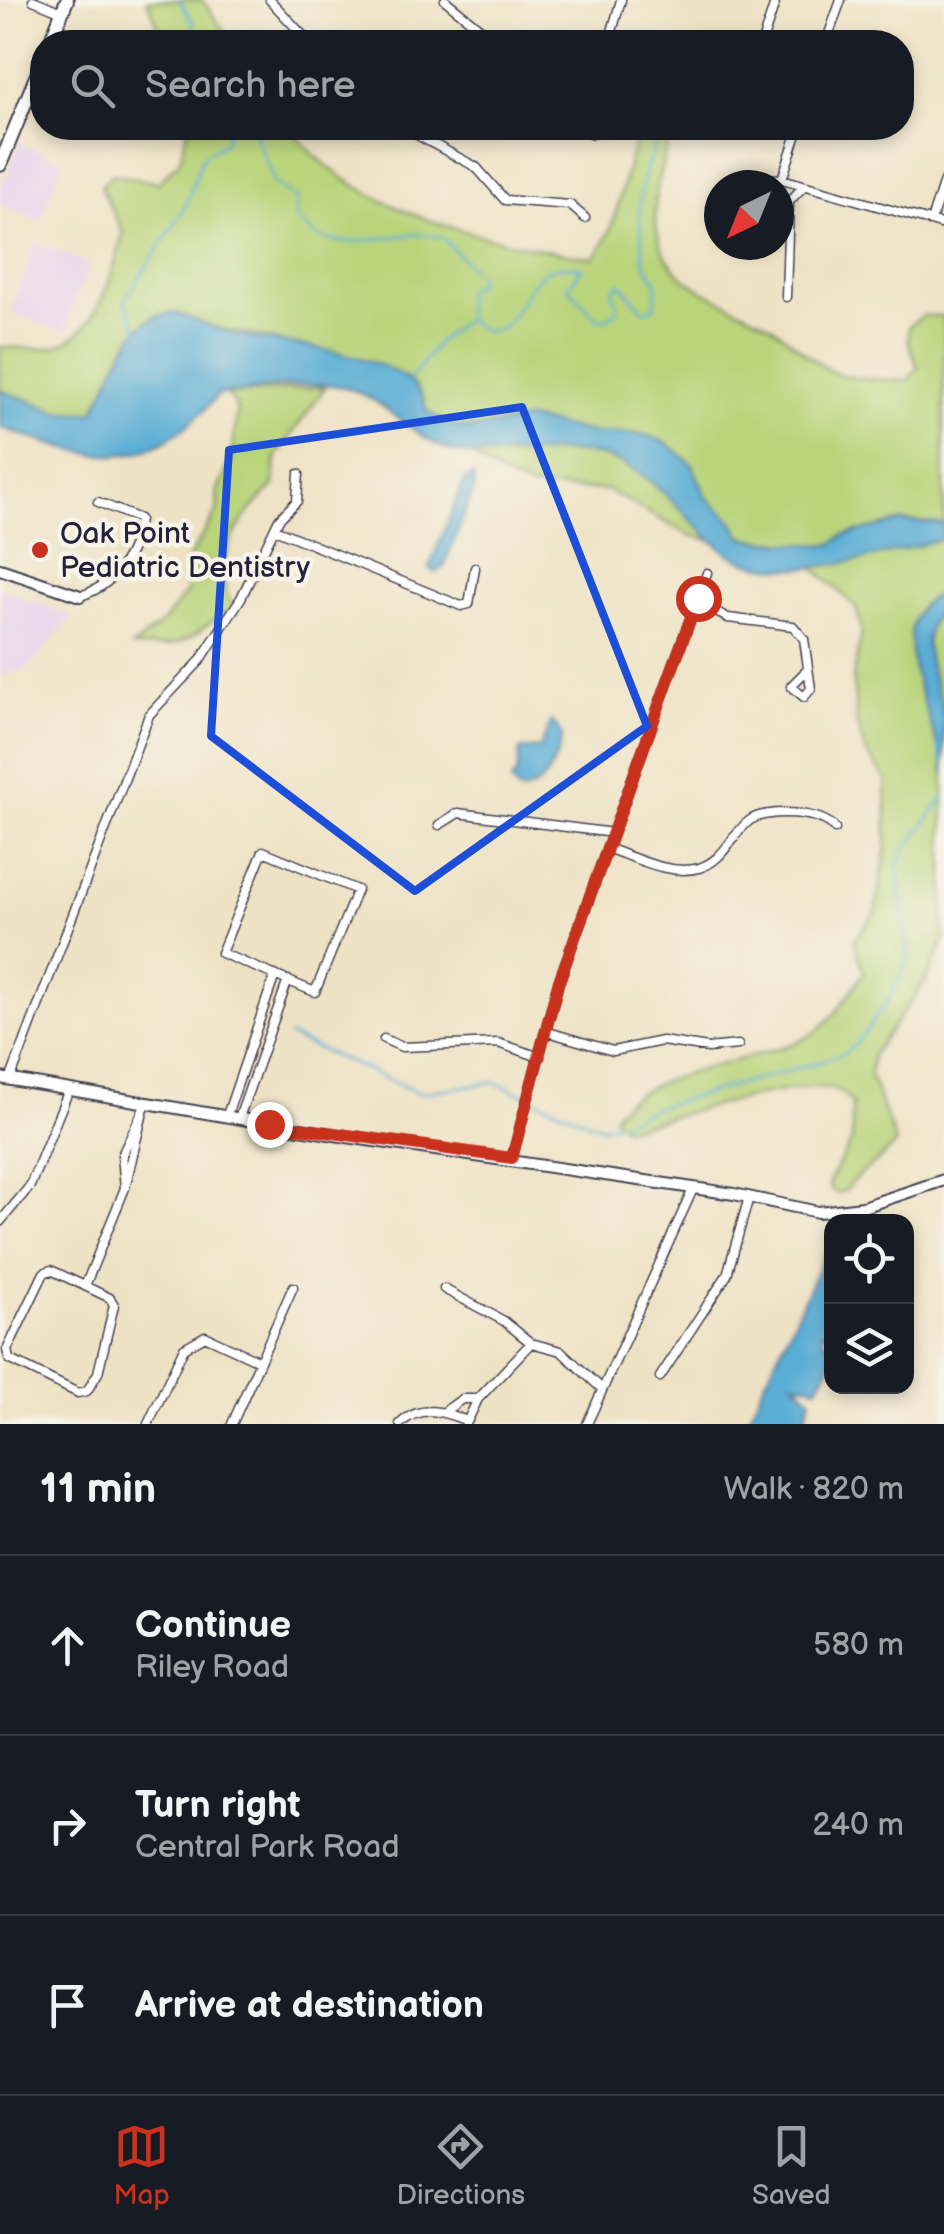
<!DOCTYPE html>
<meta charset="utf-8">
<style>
:root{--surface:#171b24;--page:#242831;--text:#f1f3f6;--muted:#9ea1a6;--line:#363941;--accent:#c8321e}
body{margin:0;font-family:"Balsamiq Sans",sans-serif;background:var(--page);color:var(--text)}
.controls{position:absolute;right:30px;bottom:30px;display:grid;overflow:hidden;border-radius:20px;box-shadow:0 5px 15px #0003}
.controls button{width:90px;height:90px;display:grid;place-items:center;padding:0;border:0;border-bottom:2px solid var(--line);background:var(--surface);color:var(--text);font:50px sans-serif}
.compass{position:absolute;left:704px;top:170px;width:90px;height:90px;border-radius:50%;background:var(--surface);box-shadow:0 5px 15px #0003;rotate:223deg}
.stop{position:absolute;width:30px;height:30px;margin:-22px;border:8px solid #c8321e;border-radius:50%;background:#fff}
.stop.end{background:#c8321e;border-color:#fff;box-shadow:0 2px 10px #0008}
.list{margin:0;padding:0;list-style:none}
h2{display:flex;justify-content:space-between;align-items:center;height:130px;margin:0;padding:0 40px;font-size:42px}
h2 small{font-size:32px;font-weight:400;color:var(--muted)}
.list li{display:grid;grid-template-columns:65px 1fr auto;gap:30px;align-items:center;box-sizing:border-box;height:180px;padding:0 40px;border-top:2px solid var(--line)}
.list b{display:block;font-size:38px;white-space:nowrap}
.list p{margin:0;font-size:32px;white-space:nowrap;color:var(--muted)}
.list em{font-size:32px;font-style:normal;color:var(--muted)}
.icon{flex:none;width:55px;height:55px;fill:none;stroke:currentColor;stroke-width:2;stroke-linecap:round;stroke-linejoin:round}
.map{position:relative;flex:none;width:944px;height:1424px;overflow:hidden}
.search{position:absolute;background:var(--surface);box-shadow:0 5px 15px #0003;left:30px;right:30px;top:30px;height:110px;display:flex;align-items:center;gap:25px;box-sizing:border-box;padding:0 35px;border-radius:40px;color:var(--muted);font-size:38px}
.sheet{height:670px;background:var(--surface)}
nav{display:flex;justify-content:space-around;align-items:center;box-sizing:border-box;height:140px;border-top:2px solid var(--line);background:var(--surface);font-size:28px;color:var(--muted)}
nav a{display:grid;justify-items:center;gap:5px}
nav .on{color:var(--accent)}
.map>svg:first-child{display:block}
.built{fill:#e9d2ed}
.green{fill:#b9d47a;stroke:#6e7b5a;stroke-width:2.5}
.water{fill:#5aadd5;stroke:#3e6888;stroke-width:2.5}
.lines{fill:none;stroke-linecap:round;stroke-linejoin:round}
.stream{stroke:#5aadd5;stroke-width:2.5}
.minor-casing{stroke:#413f50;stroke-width:11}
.tertiary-casing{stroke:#413f50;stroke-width:14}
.primary-casing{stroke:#413f50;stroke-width:16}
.minor{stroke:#fff;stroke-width:8}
.tertiary{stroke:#fff;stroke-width:10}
.primary{stroke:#fff;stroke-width:12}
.route{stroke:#c8321e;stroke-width:12}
.marked{fill:none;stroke:#1d4ed8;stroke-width:8;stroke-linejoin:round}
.poi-dot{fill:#c8321e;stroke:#f7f3e8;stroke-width:4}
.labels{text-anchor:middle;stroke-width:9;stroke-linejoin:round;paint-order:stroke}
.poi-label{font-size:30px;fill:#22223b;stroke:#f7f3e8;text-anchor:start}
</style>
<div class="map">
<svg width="944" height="1424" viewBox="0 0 944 1424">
<rect width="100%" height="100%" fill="#f7f3e8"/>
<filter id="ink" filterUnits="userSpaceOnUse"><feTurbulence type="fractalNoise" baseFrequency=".01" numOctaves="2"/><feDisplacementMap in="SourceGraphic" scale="20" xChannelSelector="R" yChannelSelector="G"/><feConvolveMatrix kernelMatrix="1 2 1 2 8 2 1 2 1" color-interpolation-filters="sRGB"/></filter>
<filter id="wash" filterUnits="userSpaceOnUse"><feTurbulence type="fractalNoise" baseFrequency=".0048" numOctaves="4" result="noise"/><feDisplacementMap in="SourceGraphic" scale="40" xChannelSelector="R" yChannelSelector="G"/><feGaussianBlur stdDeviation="2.25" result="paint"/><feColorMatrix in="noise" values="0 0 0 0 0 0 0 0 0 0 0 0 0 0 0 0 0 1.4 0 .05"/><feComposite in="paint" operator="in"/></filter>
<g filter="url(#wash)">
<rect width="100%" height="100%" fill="#eee2c4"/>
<path class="built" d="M19 143 62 161 41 220 0 205V191Z
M36 243 89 264 64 332 11 312Z
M0 589 72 616 28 669 0 675Z"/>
<path class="green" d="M147 0H202L232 42H165Z
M188 128H291C352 214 494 243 593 258 623 225 620 169 642 128H674C654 180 637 250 695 286 718 301 746 310 770 325 791 339 809 359 831 371 852 381 884 379 907 381L918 368 908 340 909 326 923 316H944V941L926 981 872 1055 870 1075 896 1143C881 1163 859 1169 845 1191L837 1193 830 1189 829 1181 852 1141V1103C848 1100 845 1095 841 1092 812 1073 664 1121 625 1128L613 1117C634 1074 760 1060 802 1040 830 1027 847 997 864 973L854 939 875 914 887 845 886 779 866 752 857 725 853 678 862 631 856 607 814 568 784 556 689 535 607 490 530 488 502 476 471 455 426 411 409 381 371 362 156 314 138 330 93 412H61L0 390V347C15 347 33 350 48 348 96 342 114 271 123 233L101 187 112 174 158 183 180 160Z
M325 387 276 457 274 486C248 509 214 551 226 592 228 600 234 605 236 613H223C187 641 181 649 132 647L162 623 187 592 186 563 218 510 217 492 231 461 237 409 228 394Z"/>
<path class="water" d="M176 313C198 321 220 331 242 336 286 345 423 353 426 411L453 426 472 429 529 419 593 433 642 434 667 443 692 464 707 498 733 521 741 536C754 542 816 545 833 544L842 536 902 521 944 524V539C885 553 777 591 724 550 687 522 664 483 621 463 575 441 520 460 471 455 422 450 396 407 353 390 324 377 251 391 218 395 146 478 95 461 0 427V390L61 412H93C114 381 127 310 176 313Z
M473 475 475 487 444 566 436 573 429 568 465 479Z
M944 592V606C907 639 940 681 944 719 944 737 944 756 944 775 943 731 869 616 944 592Z
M552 721 562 735C559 757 545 790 520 792L511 782 517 773 520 750 540 748Z
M831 1242V1334L822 1332 823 1339 831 1346V1363L818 1387 794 1382 811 1398 804 1424H745Z"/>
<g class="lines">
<path class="stream" d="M179 0 194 24 184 42
M248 128 254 132 275 184 298 200 294 213C326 270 393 222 443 238L477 275 478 282 465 293 466 318
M466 319 484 331 502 328C533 297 528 257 582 268L568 287 595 317 606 320 618 310 613 290 620 283 643 310 655 308 657 283 644 261 639 210 643 178 662 128
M139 332 125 300 185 208 203 155 224 143 230 128
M410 380 439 341 465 320
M937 745 944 763
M289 1036 419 1093 494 1082 601 1127 628 1120 650 1109 817 1063 845 1053 857 1043 890 998 909 958 898 868 902 854 944 798"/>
</g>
</g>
<g filter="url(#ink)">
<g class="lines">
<g class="minor-casing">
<path id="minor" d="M33 0 62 12
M270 0 309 42
M445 0 497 42
M609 42 621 0
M762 42 776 0
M826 42 841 0
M404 128 476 167 505 200 570 205 585 218
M590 128 592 134
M782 179 799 128
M741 185 750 178 782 179 944 225
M779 212 804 186
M931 221 944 181
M786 297 789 201
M277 530 461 606 469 604 475 568
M80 596C114 586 136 554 139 519L98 502
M696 602 728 618 793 626 804 639 811 689 804 697 791 686 805 672
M439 825 458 813 613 833
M609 849C636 858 670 876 699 868 725 860 730 836 749 821 765 808 825 811 835 829
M263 851 357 890 315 992 221 953Z
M548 1032 613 1051 662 1041 708 1048 738 1045
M384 1039 402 1047 498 1043 540 1057
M10 1080 149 715 200 661 241 598 279 519 297 501 299 474
M143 1112 125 1188 122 1155 146 1104
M227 1115 275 975
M239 1118 288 980
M512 1158 558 984 707 573
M0 1222 30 1186 68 1092
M51 1270 110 1298 114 1305 98 1373 87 1391 78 1393 9 1359 7 1350 44 1273Z
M85 1286 125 1188
M444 1289 504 1321 531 1343 561 1351 602 1389
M660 1377 727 1275 749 1197
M444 1412 462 1399H478
M148 1424 184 1348 205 1336 259 1361
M232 1424 293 1287
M400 1424C420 1404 443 1411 467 1421
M466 1424 478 1399 531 1343
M587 1424 693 1189"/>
</g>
<g class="tertiary-casing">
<path id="tertiary" d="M0 569 80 596
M0 1078 347 1137 734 1194 818 1212 863 1207 944 1180"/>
</g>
<g class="primary-casing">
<path id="primary" d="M50 42 67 0
M0 165 42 62"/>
</g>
<use href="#minor" class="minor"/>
<use href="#tertiary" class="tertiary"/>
<use href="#primary" class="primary"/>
</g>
</g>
<g class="lines" filter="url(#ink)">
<path class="route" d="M269 1124 512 1158 558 984 698 598"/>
</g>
<path class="marked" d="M522 407 647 726 415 891 211 736 229 450Z"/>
<circle class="poi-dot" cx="40" cy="550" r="10"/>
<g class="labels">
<g class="poi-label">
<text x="60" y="543">Oak Point<tspan x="60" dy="34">Pediatric Dentistry</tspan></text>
</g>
</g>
</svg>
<div class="controls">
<button><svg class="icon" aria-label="locate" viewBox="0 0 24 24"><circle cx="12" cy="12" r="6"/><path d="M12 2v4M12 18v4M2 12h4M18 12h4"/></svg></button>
<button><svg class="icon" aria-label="layers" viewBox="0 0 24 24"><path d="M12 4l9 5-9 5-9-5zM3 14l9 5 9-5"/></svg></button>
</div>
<svg class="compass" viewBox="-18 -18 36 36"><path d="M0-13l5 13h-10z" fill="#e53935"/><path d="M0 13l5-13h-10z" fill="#9ea1a6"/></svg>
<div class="stop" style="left:698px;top:598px"></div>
<div class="stop end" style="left:269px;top:1124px"></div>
<div class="search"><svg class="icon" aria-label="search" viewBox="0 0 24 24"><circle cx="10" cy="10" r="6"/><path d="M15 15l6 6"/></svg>Search here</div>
</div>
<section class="sheet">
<h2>11 min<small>Walk · 820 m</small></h2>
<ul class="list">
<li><svg class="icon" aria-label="ahead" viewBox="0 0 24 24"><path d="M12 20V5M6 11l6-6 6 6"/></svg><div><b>Continue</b><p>Riley Road</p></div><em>580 m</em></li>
<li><svg class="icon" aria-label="right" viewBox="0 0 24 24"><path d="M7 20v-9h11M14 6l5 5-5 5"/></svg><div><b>Turn right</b><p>Central Park Road</p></div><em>240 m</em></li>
<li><svg class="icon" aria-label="arrive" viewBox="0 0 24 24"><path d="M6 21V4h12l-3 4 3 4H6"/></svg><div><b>Arrive at destination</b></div></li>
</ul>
</section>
<nav>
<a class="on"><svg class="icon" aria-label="map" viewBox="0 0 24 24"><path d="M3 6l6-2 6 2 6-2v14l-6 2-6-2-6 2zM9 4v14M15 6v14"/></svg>Map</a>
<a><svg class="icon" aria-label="directions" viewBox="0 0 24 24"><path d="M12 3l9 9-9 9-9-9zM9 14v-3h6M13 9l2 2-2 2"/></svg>Directions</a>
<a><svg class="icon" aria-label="saved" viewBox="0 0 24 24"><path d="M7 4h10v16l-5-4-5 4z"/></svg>Saved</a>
</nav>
